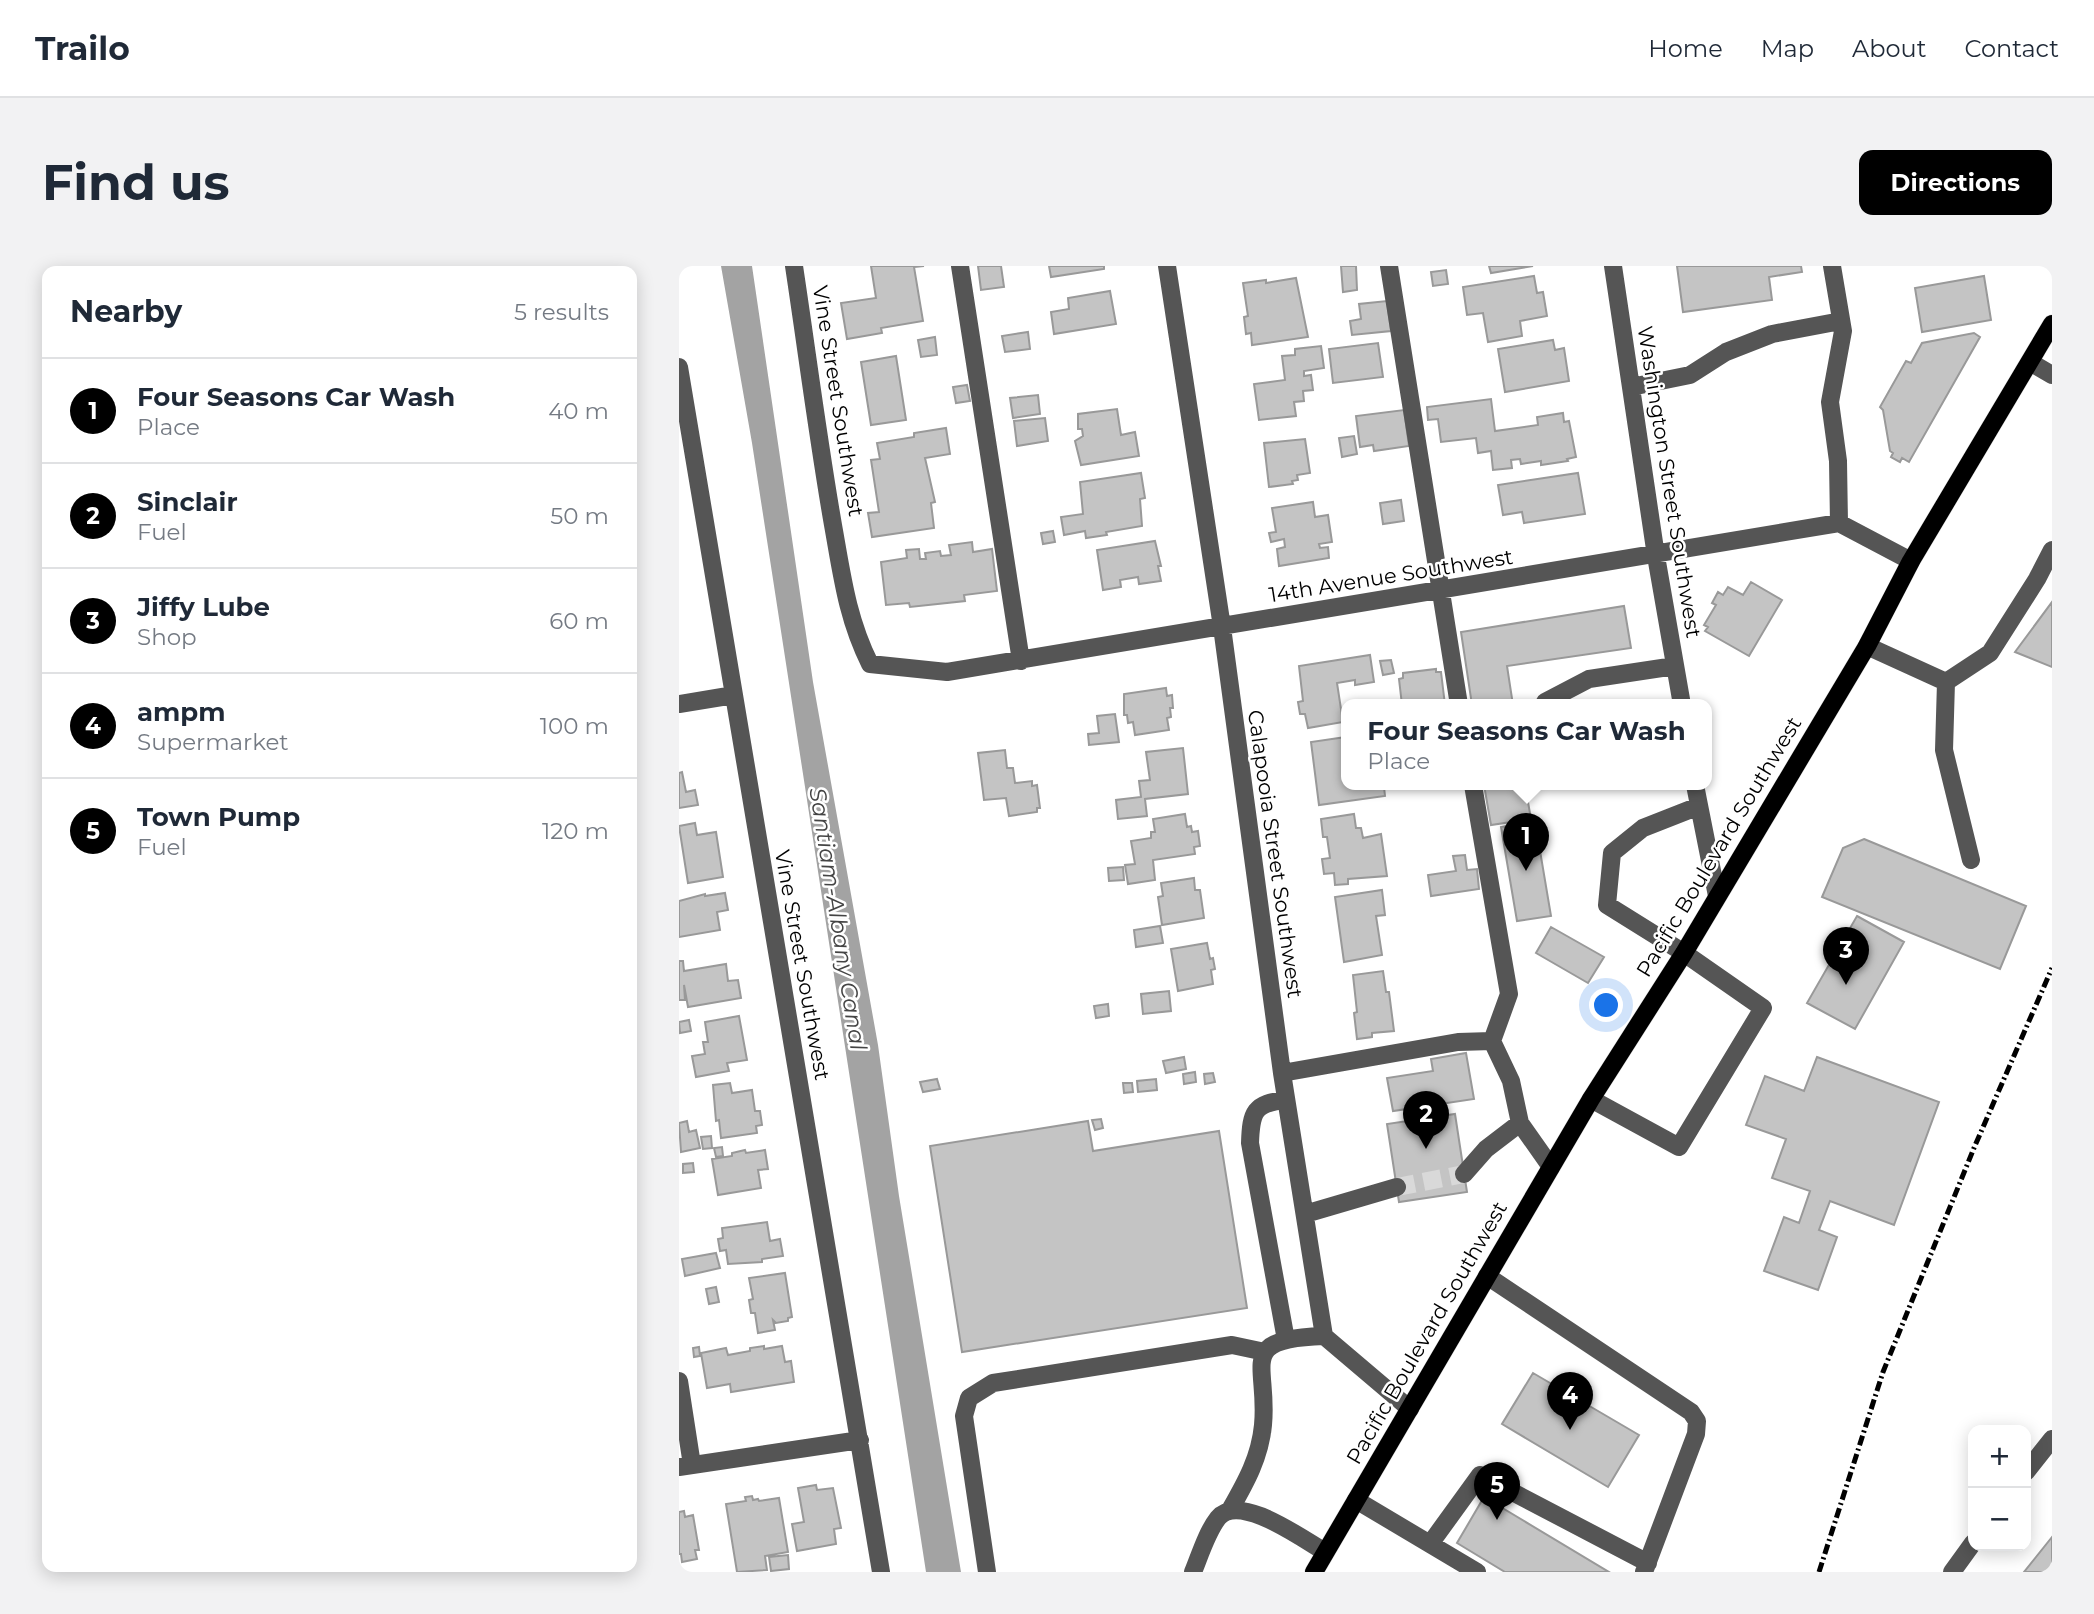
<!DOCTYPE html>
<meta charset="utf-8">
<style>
:root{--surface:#fff;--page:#f2f2f3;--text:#1f2937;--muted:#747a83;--line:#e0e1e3;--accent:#000}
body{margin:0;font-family:Montserrat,sans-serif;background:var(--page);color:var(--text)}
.controls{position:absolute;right:21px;bottom:21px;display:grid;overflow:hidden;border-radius:14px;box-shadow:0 4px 18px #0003}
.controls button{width:63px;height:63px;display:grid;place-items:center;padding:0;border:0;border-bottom:2px solid var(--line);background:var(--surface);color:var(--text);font:35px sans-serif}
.you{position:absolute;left:928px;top:740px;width:24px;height:24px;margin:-18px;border:5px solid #fff;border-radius:50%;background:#1a73e8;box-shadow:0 0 0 10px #1a73e833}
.badge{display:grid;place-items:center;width:46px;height:46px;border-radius:50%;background:var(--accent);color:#fff;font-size:23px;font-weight:700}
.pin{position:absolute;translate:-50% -58px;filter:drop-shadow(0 2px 4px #0008)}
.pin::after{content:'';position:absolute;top:37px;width:24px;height:21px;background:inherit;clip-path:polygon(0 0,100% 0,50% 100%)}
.popup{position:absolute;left:662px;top:433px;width:371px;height:91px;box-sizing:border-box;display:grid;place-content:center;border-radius:14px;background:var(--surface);filter:drop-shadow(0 2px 5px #0005);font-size:23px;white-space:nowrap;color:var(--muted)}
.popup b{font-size:26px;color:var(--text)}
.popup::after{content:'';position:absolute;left:50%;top:100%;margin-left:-14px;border:14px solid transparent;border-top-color:var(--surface)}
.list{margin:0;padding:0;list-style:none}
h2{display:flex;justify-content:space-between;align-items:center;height:91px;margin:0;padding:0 28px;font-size:30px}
h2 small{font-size:23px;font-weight:400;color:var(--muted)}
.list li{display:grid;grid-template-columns:46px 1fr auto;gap:21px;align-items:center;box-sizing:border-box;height:105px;padding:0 28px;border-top:2px solid var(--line)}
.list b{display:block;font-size:26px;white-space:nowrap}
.list p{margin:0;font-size:23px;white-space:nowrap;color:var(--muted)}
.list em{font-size:23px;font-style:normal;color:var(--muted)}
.map{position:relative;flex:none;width:1373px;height:1306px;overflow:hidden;border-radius:14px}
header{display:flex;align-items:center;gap:42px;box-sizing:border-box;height:98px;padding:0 35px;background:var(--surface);border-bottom:2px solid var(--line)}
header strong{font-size:33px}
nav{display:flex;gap:38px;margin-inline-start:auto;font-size:24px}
.intro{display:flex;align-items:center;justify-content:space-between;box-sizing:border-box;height:168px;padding:0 42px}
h1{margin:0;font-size:49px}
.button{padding:18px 32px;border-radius:14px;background:var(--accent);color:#fff;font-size:24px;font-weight:700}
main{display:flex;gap:42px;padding:0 42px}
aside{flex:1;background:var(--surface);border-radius:14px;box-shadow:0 4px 18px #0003}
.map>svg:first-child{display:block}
.water{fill:#a3a3a3}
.building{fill:#c4c4c4;stroke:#999;stroke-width:2}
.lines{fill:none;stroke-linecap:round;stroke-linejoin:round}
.minor-tunnel{stroke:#d9d9d9;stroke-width:18;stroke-dasharray:18 9;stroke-linecap:butt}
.major-casing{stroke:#dbdbdb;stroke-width:19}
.minor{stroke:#555;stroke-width:18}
.major{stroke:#000;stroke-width:18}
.rail{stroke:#000;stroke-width:5;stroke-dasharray:10 3.5 2 3.5;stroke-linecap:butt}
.labels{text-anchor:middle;stroke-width:5;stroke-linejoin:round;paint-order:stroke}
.street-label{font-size:21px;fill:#000;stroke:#fff}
.water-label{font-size:23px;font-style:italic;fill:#444;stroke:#fff}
</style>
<header>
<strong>Trailo</strong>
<nav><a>Home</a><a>Map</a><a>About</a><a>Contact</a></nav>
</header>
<div class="intro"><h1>Find us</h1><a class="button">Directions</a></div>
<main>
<aside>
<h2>Nearby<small>5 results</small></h2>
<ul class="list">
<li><span class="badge">1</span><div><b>Four Seasons Car Wash</b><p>Place</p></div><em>40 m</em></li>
<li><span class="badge">2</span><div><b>Sinclair</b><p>Fuel</p></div><em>50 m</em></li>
<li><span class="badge">3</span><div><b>Jiffy Lube</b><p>Shop</p></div><em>60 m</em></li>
<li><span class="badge">4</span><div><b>ampm</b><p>Supermarket</p></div><em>100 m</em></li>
<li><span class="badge">5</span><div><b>Town Pump</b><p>Fuel</p></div><em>120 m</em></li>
</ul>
</aside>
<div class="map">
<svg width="1373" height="1306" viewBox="0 0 1373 1306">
<rect width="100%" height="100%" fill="#fff"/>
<path class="water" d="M42 0H73L134 416 199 779 220 930 282 1306H247L73 177Z"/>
<path class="building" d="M192 0H245L235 1 244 55 202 62 203 67 168 73 162 37 197 32Z
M299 0H322L325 21 302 24Z
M370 0H425V3L372 11Z
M662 0H677L678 24 664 26Z
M810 0H854L812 7Z
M998 0H1122L1123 6 1090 11 1093 34 1004 46Z
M767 4 769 18 754 20 752 6Z
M855 10 858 27 864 26 868 50 841 55 843 70 809 76 804 47 788 49 784 21Z
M1305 10 1312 54 1243 66 1236 22Z
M617 12 629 71 573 79 572 67 567 68 565 51 569 50 564 17 587 14V17Z
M431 25 437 58 375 68 372 46 390 43 389 32Z
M708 35 712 65 673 69 671 55 682 53 680 38Z
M349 66 351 83 326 86 323 70Z
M1295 67 1301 71 1230 196 1223 192 1221 196 1212 191 1214 187 1211 185 1204 144 1201 141 1227 95 1232 97 1243 77Z
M256 71 258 89 242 91 239 74Z
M874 74 876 84 885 82 890 115 826 126 819 83Z
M699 77 704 111 654 117 650 83Z
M642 80 645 102 625 105V110L632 109 634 124 624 125 625 135 615 136 617 150 580 154 575 118 606 114 603 90 616 89V83Z
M217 90 227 154 192 159 182 96Z
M288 119 291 135 277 137 274 121Z
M359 129 361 148 334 152 331 132Z
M812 133 816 165 859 159 858 151 884 147 885 156 890 155 897 191 888 193 889 195 862 199V195L842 198 841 193 832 194 833 202 814 204 812 185 799 187 797 172 762 176 759 153 749 154 748 141Z
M438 143 442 169 456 166 460 190 402 199 396 175 404 170 403 163H399V148Z
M725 144 730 180 695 185 694 179 681 181 677 150Z
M366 152 369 175 338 180 335 155Z
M267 162 271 188 246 192 256 236 252 237 255 262 193 271 189 247 200 246 192 194 201 193 198 177 235 171V167Z
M675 170 678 188 663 191 660 172Z
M626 173 631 207 618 209 619 214 613 215 614 218 590 221 585 177Z
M462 207 466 232 461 233 463 260 427 266 428 269 407 272 406 265 385 269 382 251 404 248 401 216Z
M899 207 906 248 845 257 843 246 824 249 819 219Z
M722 234 725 255 704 258 701 237Z
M634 236 636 251 649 249 653 276 640 278 641 282 649 281 650 292 600 300 598 283 606 281 605 273 592 276 590 267 597 266 593 242Z
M374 265 376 276 364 278 362 267Z
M476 275 482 300H479L482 315 460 318 459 311 441 314 442 321 424 324 418 284Z
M293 276 294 286 313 283 318 325 285 329 286 335 231 341 230 337 207 339 202 296 228 292 227 284 240 283 241 293H247L246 287 261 285 262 290 272 289 270 279Z
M1072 316 1103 334 1070 390 1026 365 1029 361 1025 359 1037 339 1033 337 1039 326 1044 329 1049 321 1064 329Z
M1373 336V401L1336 386Z
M945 340 952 382 828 400 834 439H793L782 366Z
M691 389 695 416 676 419V414L658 417 664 456 629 462 626 448H621L619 436 624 435 620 400Z
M712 394 715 407 704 409 701 395Z
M757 403V406H762L766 439H723L720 413 724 412V407Z
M487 422 488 430 493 429 494 442H491L492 451 488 452 490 464 456 469 454 456 449 457 448 449H445V428Z
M436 448 440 476 410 479 409 468 420 467 418 450Z
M667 471V519L713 520 705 521 706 530 640 539 632 476Z
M504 482 509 528 466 533 468 550 439 553 437 534 462 531 460 515 471 514 467 486Z
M326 484 328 502H334L336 517 353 515V520L358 519 361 542H358V546L330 550 327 532 305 534 299 487Z
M3 506 7 526 16 524 19 539 0 542V507Z
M805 519H846L852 553 812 559Z
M506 548 508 561 512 560 513 566 519 565 521 580 515 581 516 588 474 594 476 614 449 618 446 599 456 598 452 575 472 572V566H476L474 553Z
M675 548 677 562H682L684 572 702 568 708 610 669 613V618L656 619 655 607 645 608 643 593 651 592 648 571H644L642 553Z
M856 555 872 650 838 655 822 561Z
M16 557 18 569 37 566 44 611 9 617 0 560Z
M1185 573 1347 640 1321 703 1143 631 1164 582Z
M786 589 788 604 798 603 800 623 752 630 749 609 777 605 774 590Z
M444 601 445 614 430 615 429 602Z
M515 612 516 624H521L525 652 483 659 479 631 484 630 482 617Z
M703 624 706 649 697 650 703 689 665 696 656 631Z
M46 627 49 644 38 646 41 664 0 671V635L26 628V630Z
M1178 650 1225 676 1176 763 1128 737Z
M481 660 484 677 457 681 455 664Z
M872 661 925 691 909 717 857 687Z
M528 677 531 693 534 692 536 703 532 704 534 718 499 725 492 683Z
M0 695H4L5 705 47 698 49 715 59 714 62 732 9 741 5 719 6 734H0Z
M704 705 707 726H710L715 765 693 767V771L678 773 675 747 678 746 674 709Z
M490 725 492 745 464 748 462 728Z
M429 738 430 750 417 752 415 740Z
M60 750 68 794 48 797 50 805 17 811 13 790 26 788 24 776H29L26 756Z
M10 754 12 765 1 767 0 756Z
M787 787 795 833 714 845 708 812 754 805 752 793Z
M505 791 507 803 487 807 484 795Z
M1138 791 1260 836 1215 959 1151 935 1140 964 1158 971 1139 1024 1085 1005 1105 951 1120 957 1131 925 1093 912 1107 873 1067 859 1086 810 1125 825Z
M516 806 517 816 505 818 504 808Z
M534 807 536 816 526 818 525 808Z
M258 813 261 823 244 826 241 816Z
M477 813 478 824 459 826 458 815Z
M51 817 53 827 73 824 76 845H81L83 859 77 860 78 867 42 872 40 854 37 855 34 819Z
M444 817H453L454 826 445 827Z
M776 848 788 926 720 936 708 858Z
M422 853 424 862 416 864 413 854Z
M8 855 10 866 17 864 21 882 2 886 0 857Z
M409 855 414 885 540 865 568 1042 283 1086 251 880Z
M32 870 33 882 24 883 22 871Z
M43 881 44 890 37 891 35 882Z
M66 884 67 887 86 884 89 903 79 904 82 922 39 929 33 893 53 890V887Z
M14 897 15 906 4 907V898Z
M88 956 91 975 101 973 104 990 83 993V996L49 998 47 984 41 985 39 973 44 972 43 962Z
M37 987 41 1002 6 1010 3 993Z
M106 1007 113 1051 109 1052V1055L97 1057 94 1054 96 1064 79 1067 76 1047H72L70 1034 74 1033 70 1012Z
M37 1021 40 1036 30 1038 27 1023Z
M85 1080V1083L103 1080 106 1096 112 1095 115 1116 52 1126 51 1118 28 1122 22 1087 47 1082 49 1089 71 1085V1082Z
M20 1081 21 1090 15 1091 14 1082Z
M854 1107 960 1169 929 1221 823 1158Z
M137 1219 138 1224 154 1222 162 1262 155 1263 157 1278 118 1285 113 1258 125 1256 119 1222Z
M73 1230 74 1234 79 1233 80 1235 100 1232 109 1286 86 1290 88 1304 58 1306 47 1238 67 1235 66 1231Z
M805 1231 930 1306H826L778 1277Z
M5 1245 6 1251 14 1249 20 1284H16L18 1293 3 1296 2 1288H0V1246Z
M1373 1271V1306H1345Z
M109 1289 110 1303 92 1305 90 1291Z"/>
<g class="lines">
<path class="minor-tunnel" d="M718 921 785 908"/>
<g class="major-casing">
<path id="major" d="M635 1306 912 833 1005 687 1188 380 1232 295 1373 58"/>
</g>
<path class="minor" d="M115 0C128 86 139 173 154 259 163 309 168 352 191 398L268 406 1160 257 1232 295
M281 0 342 395
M488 0 543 361 603 807 645 1070 731 1143
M710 0 780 439
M934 0 977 290 1003 439
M1153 0 1164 65 1151 136 1159 195 1160 257
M1351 96 1373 109
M0 101 202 1306
M952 121 1011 109 1047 86 1093 68 1162 55
M1188 380 1267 416 1311 387 1358 313 1373 284
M1267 416 1265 484 1292 594
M0 438 55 429
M867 439 866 436 910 413 996 400
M794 519 830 728 813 775
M1016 519 1038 630
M603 807 779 776 813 775 832 815 841 857 872 901
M912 833 1000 881 1084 742 1005 687 928 639 933 587 964 562 1020 540
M785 908 807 883 841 857
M626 948 718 921
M808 1010 1012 1146 1018 1155 1017 1168 965 1306
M607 1074 571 877C572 846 575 837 607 834
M0 1115 13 1199
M0 1201 181 1174
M1347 1206 1373 1173
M677 1234 798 1306
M551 1244C567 1216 581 1191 584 1159 590 1098 556 1073 645 1070
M751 1278 801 1209 969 1297
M308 1306 285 1150 290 1132 314 1117 553 1079 586 1086
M514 1306C521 1289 528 1266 539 1252 560 1226 625 1274 646 1286
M1273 1306 1294 1277"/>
<use href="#major" class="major"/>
<path class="rail" d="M1140 1306 1204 1106 1295 882 1373 702"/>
</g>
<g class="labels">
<g class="street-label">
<text transform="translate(159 135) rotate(81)" y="7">Vine Street Southwest</text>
<text transform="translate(990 216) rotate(81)" y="7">Washington Street Southwest</text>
<text transform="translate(712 310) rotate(-9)" y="7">14th Avenue Southwest</text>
<text transform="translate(1040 581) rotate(-59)" y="7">Pacific Boulevard Southwest</text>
<text transform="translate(596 588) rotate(82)" y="7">Calapooia Street Southwest</text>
<text transform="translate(123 699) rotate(80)" y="7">Vine Street Southwest</text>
<text transform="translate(748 1067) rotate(-60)" y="7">Pacific Boulevard Southwest</text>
</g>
<g class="water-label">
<text transform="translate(159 653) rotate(81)" y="8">Santiam-Albany Canal</text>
</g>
</g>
</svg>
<div class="controls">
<button>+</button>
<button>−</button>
</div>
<div class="you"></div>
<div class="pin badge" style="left:847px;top:605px">1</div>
<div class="popup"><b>Four Seasons Car Wash</b>Place</div>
<div class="pin badge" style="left:747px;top:883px">2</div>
<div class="pin badge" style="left:1167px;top:719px">3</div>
<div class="pin badge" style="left:891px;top:1164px">4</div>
<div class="pin badge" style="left:818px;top:1254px">5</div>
</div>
</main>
